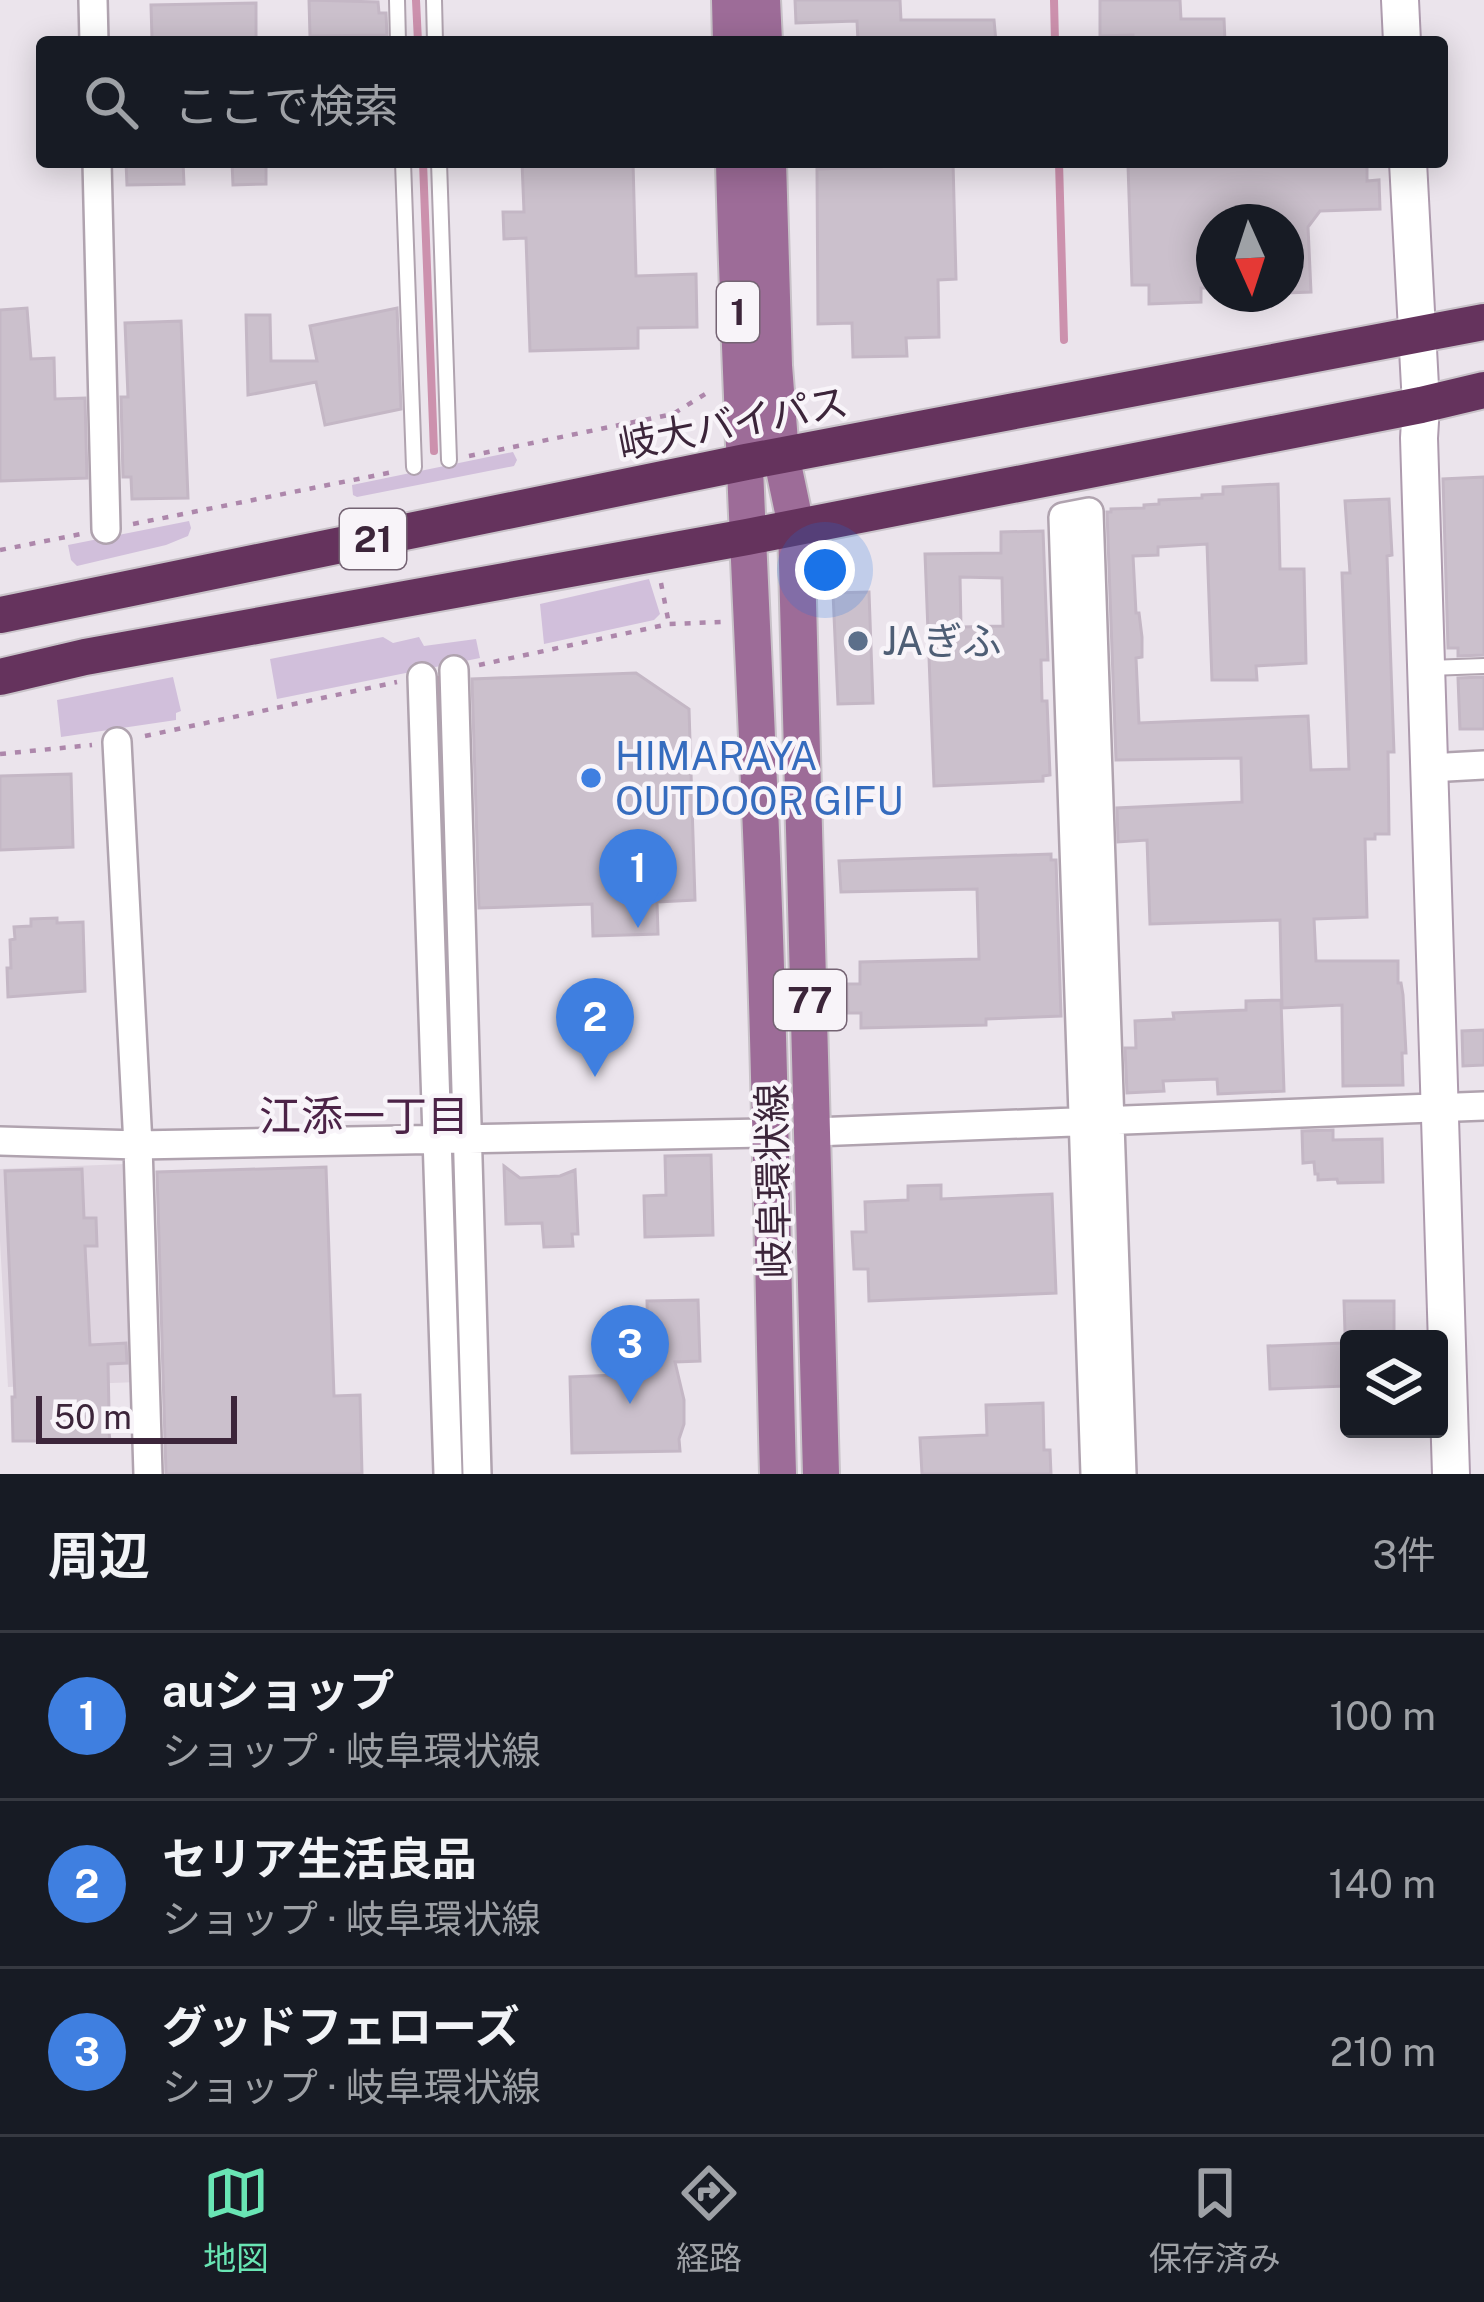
<!DOCTYPE html>
<html lang="ja">
<meta charset="utf-8">
<style>
:root{--surface:#171b24;--page:#242831;--text:#f1f3f6;--muted:#9ea1a6;--line:#363941;--accent:#69e5b4}
body{margin:0;font-family:"Public Sans","Noto Sans JP",sans-serif;background:var(--page);color:var(--text)}
.controls{position:absolute;right:36px;bottom:36px;display:grid;overflow:hidden;border-radius:12px;box-shadow:0 6px 30px #0003}
.controls button{width:108px;height:108px;display:grid;place-items:center;padding:0;border:0;border-bottom:3px solid var(--line);background:var(--surface);color:var(--text);font:60px sans-serif}
.compass{position:absolute;left:1196px;top:204px;width:108px;height:108px;border-radius:50%;background:var(--surface);box-shadow:0 6px 30px #0003;rotate:177deg}
.scale{position:absolute;left:36px;bottom:30px;width:201px;box-sizing:border-box;padding-left:12px;border:6px solid #3c253a;border-top:0;font-size:33px;line-height:42px;white-space:nowrap;color:#3c253a;-webkit-text-stroke:9px #f8f4f9;paint-order:stroke}
.you{position:absolute;left:825px;top:570px;width:42px;height:42px;margin:-30px;border:9px solid #fff;border-radius:50%;background:#1a73e8;box-shadow:0 0 0 18px #1a73e833}
.badge{display:grid;place-items:center;width:78px;height:78px;border-radius:50%;background:var(--accent);color:#fff;font-size:39px;font-weight:700}
.pin{position:absolute;translate:-50% -99px;filter:drop-shadow(0 3px 6px #0008)}
.pin::after{content:'';position:absolute;top:63px;width:42px;height:36px;background:inherit;clip-path:polygon(0 0,100% 0,50% 100%)}
.list{margin:0;padding:0;list-style:none}
h2{display:flex;justify-content:space-between;align-items:center;height:156px;margin:0;padding:0 48px;font-size:51px}
h2 small{font-size:39px;font-weight:400;color:var(--muted)}
.list li{display:grid;grid-template-columns:78px 1fr auto;gap:36px;align-items:center;box-sizing:border-box;height:168px;padding:0 48px;border-top:3px solid var(--line)}
.list b{display:block;font-size:45px;white-space:nowrap}
.list p{margin:0;font-size:39px;white-space:nowrap;color:var(--muted)}
.list em{font-size:39px;font-style:normal;color:var(--muted)}
.icon{flex:none;width:66px;height:66px;fill:none;stroke:currentColor;stroke-width:2;stroke-linecap:round;stroke-linejoin:round}
.map{position:relative;flex:none;width:1484px;height:1474px;overflow:hidden}
.search{position:absolute;background:var(--surface);box-shadow:0 6px 30px #0003;left:36px;right:36px;top:36px;height:132px;display:flex;align-items:center;gap:30px;box-sizing:border-box;padding:0 42px;border-radius:12px;color:var(--muted);font-size:45px}
.sheet{height:660px;background:var(--surface)}
nav{display:flex;justify-content:space-around;align-items:center;box-sizing:border-box;height:168px;border-top:3px solid var(--line);background:var(--surface);font-size:33px;color:var(--muted)}
nav a{display:grid;justify-items:center;gap:6px}
nav .on{color:var(--accent)}
.map>svg:first-child{display:block}
.built{fill:#dfd5e0}
.green{fill:#d1bfdb}
.lines{fill:none;stroke-linecap:round;stroke-linejoin:round}
.stream{stroke:#cc91ad;stroke-width:8}
.building{fill:#cbc0cc;stroke:#c4b7c5;stroke-width:3;fill-rule:evenodd}
.lane-casing{stroke:#b0a3af;stroke-width:18}
.street-casing{stroke:#b0a3af;stroke-width:32}
.secondary-casing{stroke:#ae9bae;stroke-width:40}
.primary-casing{stroke:#c8c2c8;stroke-width:40}
.highway-casing{stroke:#c8c2c8;stroke-width:40}
.path{stroke:#ad87ab;stroke-width:4.5;stroke-dasharray:6 9;stroke-linecap:butt}
.lane{stroke:#fff;stroke-width:14}
.street{stroke:#fff;stroke-width:27}
.secondary{stroke:#fff;stroke-width:36}
.primary{stroke:#9d6c98;stroke-width:36}
.highway{stroke:#65335d;stroke-width:36}
.service-dot{fill:#5c6f8a;stroke:#f8f4f9;stroke-width:4.5}
.shop-dot{fill:#3f7fe0;stroke:#f8f4f9;stroke-width:4.5}
.labels{text-anchor:middle;stroke-width:9;stroke-linejoin:round;paint-order:stroke}
.shield{fill:#f8f4f9;stroke:#746373;stroke-width:3}
.shield-label{font-size:36px;font-weight:bold;fill:#3c253a}
.street-label{font-size:39px;fill:#3c253a;stroke:#f8f4f9}
.service-label{font-size:39px;fill:#4e5e75;stroke:#f8f4f9;text-anchor:start}
.shop-label{font-size:39px;fill:#366cbe;stroke:#f8f4f9;text-anchor:start}
.neighbourhood-label{font-size:42px;fill:#4c2347;stroke:#f8f4f9}
</style>
<div class="map">
<svg width="1484" height="1474" viewBox="0 0 1484 1474">
<rect width="100%" height="100%" fill="#ebe4ec"/>
<path class="built" d="M125 1164 138 1382 8 1387 0 1241V1169Z"/>
<path class="green" d="M513 452 517 460 514 466 357 497 353 495 352 485Z
M189 521 191 528 188 536 166 545 77 566 71 560 68 545Z
M649 579 660 614 654 620 544 644 540 604Z
M383 637 393 643 419 637 424 646 476 639 480 658 277 699 270 659Z
M173 677 181 711 176 713V720L61 737 57 700Z"/>
<g class="lines">
<path class="stream" d="M416 0 418 42
M1054 0 1055 42
M423 162 434 451
M1059 162 1064 340
M439 680 450 997"/>
</g>
<path class="building" d="M309 0 378 2 379 13H386L387 35 310 36Z
M795 0H900L901 20H994L996 42H858L857 21 796 23Z
M1100 0H1180L1181 19H1224L1225 42H1133V35L1100 36Z
M256 3V42H162V39H152L151 5Z
M126 162H183L184 184 127 185Z
M232 162H266V184L233 185Z
M522 162H633L636 276 696 274 697 327 638 328V348L530 351 526 238 504 239 503 212H524Z
M880 162H953L956 279 938 280 939 337 906 338 907 356 853 357 852 323 818 324 817 169 881 167Z
M1145 162H1250V165L1367 162V181L1379 180 1380 209 1320 211 1308 227 1311 292 1286 293V222H1214V288H1201V302L1149 304V285H1132L1128 165 1145 164Z
M27 308 31 359 54 358 55 399 85 398 87 478 0 481V310Z
M397 308 401 409 325 425 316 382 248 395 246 315H270L271 361H317L310 326Z
M181 321 188 498 132 499 131 477H123L121 397H128L125 323Z
M1484 477V655L1458 656V648H1448L1443 479Z
M1278 484 1280 569H1304L1306 663 1256 666 1257 680H1212L1207 544 1158 547V555L1133 556 1136 613H1139L1142 637V657L1136 658 1139 723 1308 716 1311 770 1349 769 1342 573H1350L1345 501 1389 499 1392 555 1387 556 1394 752H1388L1389 834H1375V839H1365L1367 917 1314 919 1316 961H1398V983H1401L1403 995 1406 1053H1402L1403 1085 1343 1086 1342 1005 1282 1008 1280 920 1150 924 1147 840 1118 842 1117 808 1242 802 1241 758 1116 760 1107 512H1111V509L1144 508V505L1159 504V500L1202 498V495L1223 494V487Z
M1043 531 1048 660H1041L1042 701H1047L1050 775 1043 776V781L934 786 925 554 1001 553V532ZM960 577 1002 578 1003 626 961 627Z
M869 592 873 703 838 704 833 593Z
M636 673 689 709 695 900 657 902 658 934 593 936 592 904 479 908 472 679Z
M1484 677V729H1460L1458 678Z
M71 774 73 847 0 850V776Z
M1051 854V860H1056L1061 1016 986 1019V1025L861 1028V1013H848L847 984H860V962L979 959 977 889 841 892 839 861Z
M57 918V923L83 922 85 991 8 997 7 968H11L10 940 15 939 14 927 31 926V919Z
M1281 1000 1284 1091 1218 1094 1217 1079 1163 1081 1164 1091 1127 1093 1125 1048H1136L1135 1021 1174 1019 1173 1013 1246 1010V1001Z
M1484 1030V1065L1463 1066 1462 1031Z
M1333 1130V1140L1382 1139 1383 1182 1338 1183 1337 1179 1318 1180V1174H1315L1314 1162 1303 1163 1302 1131Z
M711 1155 713 1235 645 1237 644 1196 666 1195 665 1156Z
M504 1166 520 1178 560 1176 575 1170 578 1234H572L573 1246 544 1247 542 1223 506 1224Z
M326 1167 334 1396 360 1395 362 1474H166L157 1172Z
M82 1169 84 1218H96L97 1246H85L90 1345 126 1343 127 1363 108 1364 109 1411 128 1410 129 1432H109L110 1441H13L12 1397H15L5 1171Z
M941 1185V1199L1052 1194 1056 1293 869 1301 868 1269H854L852 1232H866L865 1202 908 1200V1186Z
M698 1300 700 1361 675 1362 684 1400V1424L679 1439 680 1451 572 1453 570 1377 616 1375V1341L648 1340 647 1301Z
M1344 1301H1394V1331L1345 1332Z
M1343 1343 1344 1386 1270 1389 1268 1346Z
M1043 1403 1044 1450H1050L1051 1474H922L920 1438 987 1435 986 1405Z"/>
<g class="lines">
<g class="lane-casing">
<path id="lane" d="M397 0 398 42
M434 0 435 42
M403 162 414 467
M439 162 449 460
M1429 668 1484 666"/>
</g>
<g class="street-casing">
<path id="street" d="M93 0 94 42
M97 162 106 529
M454 670 477 1474
M422 677 448 1474
M117 742 138 1145 148 1474
M1429 768 1484 765
M814 1132 1484 1106
M0 1141 138 1145 768 1133
M1095 1474 1063 517 1089 512 1122 1474"/>
</g>
<g class="secondary-casing">
<path id="secondary" d="M1400 0 1402 42
M1408 162 1421 405 1419 438 1451 1474"/>
</g>
<g class="primary-casing">
<path id="primary" d="M730 0 731 42
M762 0 764 42
M734 162C740 411 755 660 764 909 771 1097 773 1286 778 1474
M768 162 774 366 781 455 796 526 821 1474"/>
</g>
<g class="highway-casing">
<path id="highway" d="M0 615 746 462 1484 322
M0 677 85 657 747 537 1421 405 1484 390"/>
</g>
<path class="path" d="M629 424 635 454
M469 456 673 414 710 391
M133 524 393 472
M0 550 81 534
M661 583 669 624
M479 665 669 624 721 622
M145 736 397 682
M0 754 92 745"/>
<use href="#lane" class="lane"/>
<use href="#street" class="street"/>
<use href="#secondary" class="secondary"/>
<use href="#primary" class="primary"/>
<use href="#highway" class="highway"/>
</g>
<circle class="service-dot" cx="858" cy="641" r="12"/>
<circle class="shop-dot" cx="591" cy="778" r="12"/>
<g class="labels">
<g class="shield">
<rect x="717" y="282" width="42" height="60" rx="9"/>
<rect x="340" y="509" width="66" height="60" rx="9"/>
<rect x="774" y="970" width="72" height="60" rx="9"/>
</g>
<g class="shield-label">
<text x="738" y="325">1</text>
<text x="373" y="552">21</text>
<text x="810" y="1013">77</text>
</g>
<g class="street-label">
<text transform="translate(733 423) rotate(-11)" y="14">岐大バイパス</text>
<text transform="translate(773 1181) rotate(-91)" y="14">岐阜環状線</text>
</g>
<g class="service-label">
<text x="882" y="655">JAぎふ</text>
</g>
<g class="shop-label">
<text x="615" y="770">HIMARAYA<tspan x="615" dy="45">OUTDOOR GIFU</tspan></text>
</g>
<g class="neighbourhood-label">
<text x="364" y="1131">江添一丁目</text>
</g>
</g>
</svg>
<div class="controls">
<button><svg class="icon" aria-label="layers" viewBox="0 0 24 24"><path d="M12 4l9 5-9 5-9-5zM3 14l9 5 9-5"/></svg></button>
</div>
<svg class="compass" viewBox="-18 -18 36 36"><path d="M0-13l5 13h-10z" fill="#e53935"/><path d="M0 13l5-13h-10z" fill="#9ea1a6"/></svg>
<div class="scale">50 m</div>
<div class="you"></div>
<div class="pin badge" style="left:638px;top:928px;background:#3f7fe0">1</div>
<div class="pin badge" style="left:595px;top:1077px;background:#3f7fe0">2</div>
<div class="pin badge" style="left:630px;top:1404px;background:#3f7fe0">3</div>
<div class="search"><svg class="icon" aria-label="search" viewBox="0 0 24 24"><circle cx="10" cy="10" r="6"/><path d="M15 15l6 6"/></svg>ここで検索</div>
</div>
<section class="sheet">
<h2>周辺<small>3件</small></h2>
<ul class="list">
<li><span class="badge" style="background:#3f7fe0">1</span><div><b>auショップ</b><p>ショップ · 岐阜環状線</p></div><em>100 m</em></li>
<li><span class="badge" style="background:#3f7fe0">2</span><div><b>セリア生活良品</b><p>ショップ · 岐阜環状線</p></div><em>140 m</em></li>
<li><span class="badge" style="background:#3f7fe0">3</span><div><b>グッドフェローズ</b><p>ショップ · 岐阜環状線</p></div><em>210 m</em></li>
</ul>
</section>
<nav>
<a class="on"><svg class="icon" aria-label="map" viewBox="0 0 24 24"><path d="M3 6l6-2 6 2 6-2v14l-6 2-6-2-6 2zM9 4v14M15 6v14"/></svg>地図</a>
<a><svg class="icon" aria-label="directions" viewBox="0 0 24 24"><path d="M12 3l9 9-9 9-9-9zM9 14v-3h6M13 9l2 2-2 2"/></svg>経路</a>
<a><svg class="icon" aria-label="saved" viewBox="0 0 24 24"><path d="M7 4h10v16l-5-4-5 4z"/></svg>保存済み</a>
</nav>
